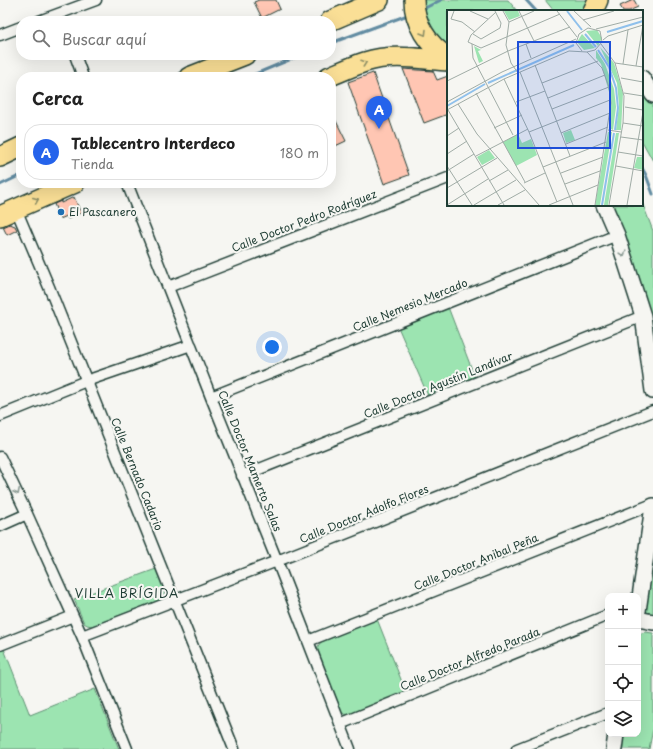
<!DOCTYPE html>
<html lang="es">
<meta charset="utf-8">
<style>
:root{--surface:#fff;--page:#f6f6f6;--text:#222;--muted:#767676;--line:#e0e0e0;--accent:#2563eb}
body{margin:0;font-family:"Playpen Sans",sans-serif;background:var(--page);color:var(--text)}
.controls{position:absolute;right:12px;bottom:12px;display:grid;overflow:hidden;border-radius:8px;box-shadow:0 4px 16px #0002}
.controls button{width:36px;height:36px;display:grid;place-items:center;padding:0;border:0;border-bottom:1px solid var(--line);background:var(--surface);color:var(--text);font:20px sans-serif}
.you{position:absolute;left:272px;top:347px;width:14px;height:14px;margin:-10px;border:3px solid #fff;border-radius:50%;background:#1a73e8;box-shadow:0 0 0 6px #1a73e833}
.badge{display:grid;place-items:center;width:26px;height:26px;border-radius:50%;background:var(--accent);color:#fff;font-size:13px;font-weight:700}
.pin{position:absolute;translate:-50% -33px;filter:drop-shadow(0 1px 2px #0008)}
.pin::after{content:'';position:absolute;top:21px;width:14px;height:12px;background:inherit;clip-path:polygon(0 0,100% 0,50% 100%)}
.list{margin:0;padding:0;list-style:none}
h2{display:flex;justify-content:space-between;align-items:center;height:52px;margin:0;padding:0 16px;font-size:17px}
h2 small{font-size:13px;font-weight:400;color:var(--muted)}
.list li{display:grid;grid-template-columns:26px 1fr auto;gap:12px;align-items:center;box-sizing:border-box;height:56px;margin:0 8px 8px;padding:0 8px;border:1px solid var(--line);border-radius:16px}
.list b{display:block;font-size:15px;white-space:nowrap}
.list p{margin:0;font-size:13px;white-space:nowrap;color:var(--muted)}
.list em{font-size:13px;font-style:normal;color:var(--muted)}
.icon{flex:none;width:22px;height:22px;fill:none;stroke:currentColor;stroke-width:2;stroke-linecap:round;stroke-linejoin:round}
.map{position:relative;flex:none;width:653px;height:749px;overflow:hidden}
.search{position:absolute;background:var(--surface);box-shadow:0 4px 16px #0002;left:16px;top:16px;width:320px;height:44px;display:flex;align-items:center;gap:10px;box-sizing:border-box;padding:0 14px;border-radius:16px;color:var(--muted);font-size:15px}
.panel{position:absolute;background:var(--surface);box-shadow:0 4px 16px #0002;left:16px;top:72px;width:320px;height:116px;border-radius:16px}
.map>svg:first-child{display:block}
.green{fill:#9ce4b1;stroke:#5e9072}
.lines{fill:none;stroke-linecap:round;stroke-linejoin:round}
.stream{stroke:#628ca2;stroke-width:3}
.building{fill:#ffc6b3;stroke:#1f3d34}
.street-casing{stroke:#1f3d34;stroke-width:13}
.secondary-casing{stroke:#1f3d34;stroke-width:18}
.highway-casing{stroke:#1f3d34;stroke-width:22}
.street{stroke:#f6f6f2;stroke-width:10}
.secondary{stroke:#f6f6f2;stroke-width:15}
.highway{stroke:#fadf96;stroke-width:19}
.oneway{stroke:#8c8e65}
.oneway2{stroke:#8a9a93}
.poi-dot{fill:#1f6fb2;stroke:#f6f6f2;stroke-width:1.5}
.labels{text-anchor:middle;stroke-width:4;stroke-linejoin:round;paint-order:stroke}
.poi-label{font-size:11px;fill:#1f3d34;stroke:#f6f6f2;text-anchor:start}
.street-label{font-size:11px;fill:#1f3d34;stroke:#f6f6f2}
.neighbourhood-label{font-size:12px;letter-spacing:1px;fill:#1f3d34;stroke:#f6f6f2}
.inset-river{fill:none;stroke:#8fc0eb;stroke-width:2}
.inset-road{fill:none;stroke:#a0aca6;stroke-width:1}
.view{fill:#1d4ed8;fill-opacity:0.15;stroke:#1d4ed8;stroke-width:2}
.inset-edge{fill:none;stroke:#1f3d34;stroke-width:2}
</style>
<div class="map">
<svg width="653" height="749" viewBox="0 0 653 749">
<rect width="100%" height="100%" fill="#f6f6f2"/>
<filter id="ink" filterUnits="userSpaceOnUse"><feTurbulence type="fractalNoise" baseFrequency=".025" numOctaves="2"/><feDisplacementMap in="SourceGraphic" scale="8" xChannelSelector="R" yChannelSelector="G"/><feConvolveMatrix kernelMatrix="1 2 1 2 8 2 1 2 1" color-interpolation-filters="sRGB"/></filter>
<g filter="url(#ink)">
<path class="green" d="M422 0H508L517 11H448V45C433 34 427 18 422 0Z
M545 0H589L582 11H554Z
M642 84 653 102V161L642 141Z
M642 202 653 231V343L610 205H642Z
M448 307 476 380 429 398 398 327Z
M653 555V615L647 614 645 612Z
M156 569 165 590 164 595 160 600 92 626 87 625 84 623 74 599Z
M377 619 406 692 351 715 344 714 339 711 317 652 318 646 321 642Z
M645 632 653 633V729L649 749H620L623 734H638V642L639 634Z
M4 649 30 715 95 689 119 749H0V650Z"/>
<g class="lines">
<path class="stream" d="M526 0 536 11
M425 8 441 0
M331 43 405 16
M248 77 301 55
M642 168 646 175 653 194
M0 185 21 175"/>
</g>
<path class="building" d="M259 0H276L280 9 262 18 254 2Z
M633 0H634L638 7 629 11H623L620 6Z
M403 69 433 71 437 80 448 76V114L424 123Z
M373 73 409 175 384 184 348 82Z
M331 111 346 141 331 148Z
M74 197 81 213 68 219 67 216 60 219 54 204 61 201V203Z
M10 224 15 226 17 230 7 235 3 227Z"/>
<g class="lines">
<g class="street-casing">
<path id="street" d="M39 21 96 0
M0 35 21 27
M75 55 83 77
M127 183 211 397 277 561 350 749
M16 209 49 287 234 749
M168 287 448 178
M211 397 617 235
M0 416 86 381 191 345
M0 457 27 514 73 616 82 636 127 749
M242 476 643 316
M0 526 27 514
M82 636 277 561 653 411
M308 641 653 504
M0 645 73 616
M340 724 608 615
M517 749 608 713"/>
</g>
<g class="secondary-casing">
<path id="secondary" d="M642 78 653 95
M604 205 617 235 643 316 653 391
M638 611 653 506
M638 619 653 622
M614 749 616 734"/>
</g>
<g class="highway-casing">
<path id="highway" d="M414 0C414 23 428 46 448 57
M593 11 598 0
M330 21 379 0
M189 77 245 55
M328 77C340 72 353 66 365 62 392 53 421 59 448 61
M0 157 21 147
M0 216 75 183"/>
</g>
<use href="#street" class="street"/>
<use href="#secondary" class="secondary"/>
<use href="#highway" class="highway"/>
</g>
<defs><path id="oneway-chevron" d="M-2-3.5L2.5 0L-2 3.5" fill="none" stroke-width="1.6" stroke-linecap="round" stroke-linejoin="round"/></defs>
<g class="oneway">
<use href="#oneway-chevron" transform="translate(424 33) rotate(59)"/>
<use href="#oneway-chevron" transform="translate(364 63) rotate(-19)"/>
<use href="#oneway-chevron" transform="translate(36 200) rotate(-23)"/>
</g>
<g class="oneway2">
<use href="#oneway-chevron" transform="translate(623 254) rotate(73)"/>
<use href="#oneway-chevron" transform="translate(17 492) rotate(64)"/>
</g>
</g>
<circle class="poi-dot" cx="61" cy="212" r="4"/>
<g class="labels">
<g class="poi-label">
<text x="69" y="216">El Pascanero</text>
</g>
<g class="street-label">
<text transform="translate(304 221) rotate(-21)" y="4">Calle Doctor Pedro Rodríguez</text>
<text transform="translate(410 305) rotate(-22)" y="4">Calle Nemesio Mercado</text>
<text transform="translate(438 385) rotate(-22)" y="4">Calle Doctor Agustín Landívar</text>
<text transform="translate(250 461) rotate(68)" y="4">Calle Doctor Mamerto Salas</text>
<text transform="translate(137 474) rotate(68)" y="4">Calle Bernado Cadario</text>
<text transform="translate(364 514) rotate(-22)" y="4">Calle Doctor Adolfo Flores</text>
<text transform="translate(476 562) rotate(-22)" y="4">Calle Doctor Anibal Peña</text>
<text transform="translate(470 659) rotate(-22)" y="4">Calle Doctor Alfredo Parada</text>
</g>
<g class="neighbourhood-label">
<text x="127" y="598">VILLA BRÍGIDA</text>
</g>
</g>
<g transform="translate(447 10)">
<rect width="196" height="196" fill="#f6f6f2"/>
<path d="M57 1H71L73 6 62 10ZM150 20 155 28 151 36 139 21ZM135 24 148 38 137 40 130 32ZM27 36 34 40 31 41 36 51 32 53ZM153 37 167 53 176 83 174 120H169L172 95 170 73ZM149 40 158 54 167 79 169 97 166 120 162 118 164 89 154 54 149 48ZM124 120 128 130 119 133 116 123ZM161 122H165L153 195H148ZM169 123H172L161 195H157ZM71 124 75 133 84 129 90 145 69 156 56 132ZM42 140 48 148 35 155 30 147ZM190 147H196V160L187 158Z" fill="#9ce4b1"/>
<path class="inset-river" d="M120 1 135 20M160 22 196 11M138 24 149 37M151 40 162 57 169 78 171 98 168 120M41 73 127 35M0 96 38 74M155 195 167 123"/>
<path class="inset-road" d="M7 1 4 9 15 12 28 22M23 1 41 9M56 1 62 12 59 35 64 53 71 63M72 1 87 31M110 1 130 27M127 1 144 17M49 2 24 25 21 32 34 38 113 4M136 10 167 1M62 12 87 1M149 19 196 7M26 24 34 29 53 18 54 13 48 1M156 30 161 26 196 15M25 34 26 48 66 125M79 34 84 48M154 34 168 53 177 86 176 113 162 195M140 42 155 58 162 77 164 93 148 195M168 53 196 57M176 54 181 20M88 55 123 146M189 56 196 15M73 62 126 195M174 68 196 72M57 69 82 122 110 192M0 71 61 41 123 17M95 73 151 51M29 83 78 172M177 83 196 86M101 88 158 65M0 92 55 62 129 29M69 92 98 81M11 94 30 124 92 195M178 97 196 100M105 99 162 77M0 100 57 69 122 41 140 42 148 40 155 32 153 21 141 18 132 24 129 33 135 41M1 100 57 195M176 113 196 116M47 118 75 105M161 120 174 122M82 122 163 90M114 123 163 103M0 126 12 118M174 127 196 130M119 134 161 117M171 142 196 146M0 144 20 131M29 146 81 119M0 156 25 195M169 156 196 161M96 157 159 132M0 161 27 144M114 163 156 147M42 171 61 160M77 173 98 163M118 174 153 161M0 178 50 148M0 195 41 169M27 195 69 170M51 195 78 180M102 195 151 175M180 195 196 102"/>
<path class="view" d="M71 32H163V138H71Z"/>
<rect width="196" height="196" class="inset-edge"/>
</g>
</svg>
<div class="controls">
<button>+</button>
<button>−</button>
<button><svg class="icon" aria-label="locate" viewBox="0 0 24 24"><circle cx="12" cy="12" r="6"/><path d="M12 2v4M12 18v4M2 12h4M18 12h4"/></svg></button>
<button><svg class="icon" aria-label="layers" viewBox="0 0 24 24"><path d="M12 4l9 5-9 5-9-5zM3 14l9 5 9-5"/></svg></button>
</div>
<div class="you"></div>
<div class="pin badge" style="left:379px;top:129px">A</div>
<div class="search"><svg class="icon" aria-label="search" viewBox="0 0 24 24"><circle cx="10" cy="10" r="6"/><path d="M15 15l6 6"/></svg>Buscar aquí</div>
<section class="panel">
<h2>Cerca<small></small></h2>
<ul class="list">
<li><span class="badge">A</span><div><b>Tablecentro Interdeco</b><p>Tienda</p></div><em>180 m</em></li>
</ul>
</section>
</div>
